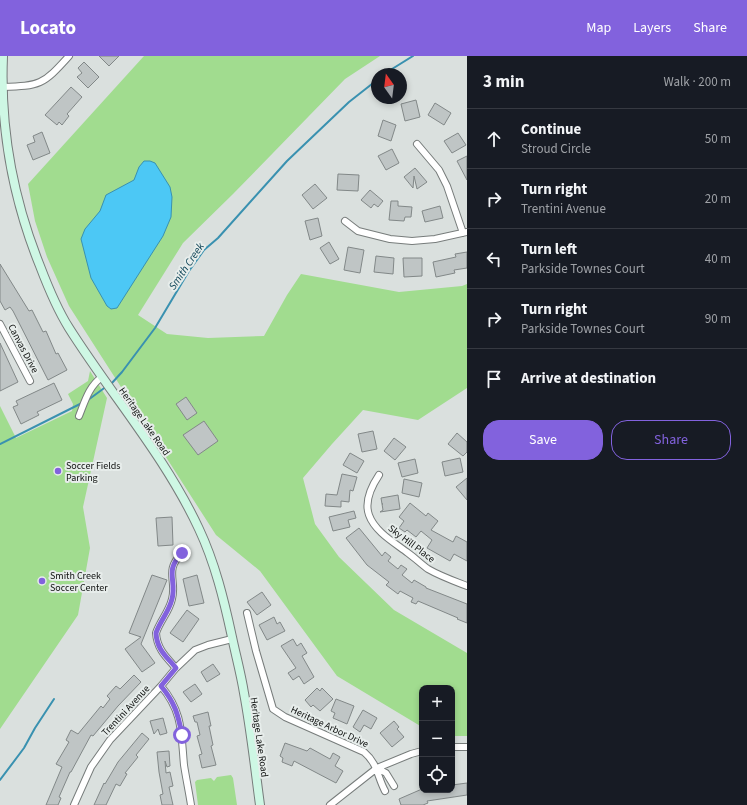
<!DOCTYPE html>
<meta charset="utf-8">
<style>
:root{--surface:#171b24;--page:#242831;--text:#f1f3f6;--muted:#9ea1a6;--line:#363941;--accent:#8262dd}
body{margin:0;font-family:"Source Sans 3",sans-serif;background:var(--page);color:var(--text)}
.controls{position:absolute;right:12px;bottom:12px;display:grid;overflow:hidden;border-radius:8px;box-shadow:0 2px 6px #0003}
.controls button{width:36px;height:36px;display:grid;place-items:center;padding:0;border:0;border-bottom:1px solid var(--line);background:var(--surface);color:var(--text);font:20px sans-serif}
.compass{position:absolute;left:371px;top:12px;width:36px;height:36px;border-radius:50%;background:var(--surface);box-shadow:0 2px 6px #0003;rotate:346deg}
.stop{position:absolute;width:12px;height:12px;margin:-9px;border:3px solid #8262dd;border-radius:50%;background:#fff}
.stop.end{background:#8262dd;border-color:#fff;box-shadow:0 1px 4px #0008}
.list{margin:0;padding:0;list-style:none}
h2{display:flex;justify-content:space-between;align-items:center;height:52px;margin:0;padding:0 16px;font-size:17px}
h2 small{font-size:13px;font-weight:400;color:var(--muted)}
.list li{display:grid;grid-template-columns:26px 1fr auto;gap:12px;align-items:center;box-sizing:border-box;height:60px;padding:0 16px;border-top:1px solid var(--line)}
.list b{display:block;font-size:15px;white-space:nowrap}
.list p{margin:0;font-size:13px;white-space:nowrap;color:var(--muted)}
.list em{font-size:13px;font-style:normal;color:var(--muted)}
.actions{display:flex;gap:8px;padding:12px 16px}
.actions a{flex:1;padding:9px 0;border:1px solid var(--accent);border-radius:16px;text-align:center;font-size:14px;color:var(--accent)}
.actions .main{background:var(--accent);color:#fff}
.icon{flex:none;width:22px;height:22px;fill:none;stroke:currentColor;stroke-width:2;stroke-linecap:round;stroke-linejoin:round}
.map{position:relative;flex:none;width:467px;height:749px;overflow:hidden}
header{display:flex;align-items:center;gap:24px;box-sizing:border-box;height:56px;padding:0 20px;background:var(--accent);color:#fff}
header strong{font-size:19px}
nav{display:flex;gap:22px;margin-inline-start:auto;font-size:14px}
main{display:flex}
aside{flex:1;background:var(--surface)}
.map>svg:first-child{display:block}
.green{fill:#a1dc8f}
.water{fill:#4cc8f5;stroke:#3991b0}
.lines{fill:none;stroke-linecap:round;stroke-linejoin:round}
.stream{stroke:#3991b0;stroke-width:2}
.building{fill:#bfc5c5;stroke:#828888}
.street-casing{stroke:#777c7b;stroke-width:8}
.secondary-casing{stroke:#777c7b;stroke-width:10}
.street{stroke:#fff;stroke-width:6}
.secondary{stroke:#cef7e4;stroke-width:8}
.route{stroke:#8262dd;stroke-width:5}
.poi-dot{fill:#8262dd;stroke:#e7edeb;stroke-width:1.5}
.labels{text-anchor:middle;stroke-width:4;stroke-linejoin:round;paint-order:stroke}
.street-label{font-size:10px;fill:#0e100f;stroke:#e7edeb}
.poi-label{font-size:10px;fill:#0e100f;stroke:#e7edeb;text-anchor:start}
.water-label{font-size:11px;font-style:italic;fill:#0d4356;stroke:#e7edeb}
</style>
<header>
<strong>Locato</strong>
<nav><a>Map</a><a>Layers</a><a>Share</a></nav>
</header>
<main>
<div class="map">
<svg width="467" height="749" viewBox="0 0 467 749">
<rect width="100%" height="100%" fill="#dae0de"/>
<path class="green" d="M144 0H380L345 23 233 138 183 187 138 259 167 278 208 282 264 280 287 239 301 218 399 236 462 230 467 228V332L418 364 363 354 332 388 303 422 315 468 339 501 394 554 467 597V680H452V632H422V671L337 620 260 515 216 479 69 250 47 201 35 165 28 128Z
M90 315 107 342 83 451 90 492 78 559 0 673V350L16 382 72 355 73 348 68 338 88 325Z
M231 719 233 722 237 749H198L195 726 197 724 211 722 214 725 217 721Z"/>
<path class="water" d="M144 105H150L155 107 170 131 172 141 171 161 163 180 117 252 111 253 107 250 91 222 81 183 85 173 100 155 106 139 134 124 139 111Z"/>
<g class="lines">
<path class="stream" d="M384 18 413 0
M111 328 122 316 155 272 189 215 204 194 218 182 287 105 349 46 377 24
M88 344 107 330
M0 388 82 347
M0 724 24 692 35 672 54 643"/>
</g>
<path class="building" d="M99 0H119L109 10Z
M84 6 99 21 88 32 77 21 82 17 78 12Z
M71 31 82 41 67 58 69 60 62 69 59 66 57 69 45 59Z
M416 44 420 61 405 65 401 48Z
M435 47 451 57 444 69 428 59Z
M383 64 396 69 391 85 378 80Z
M42 76 50 97 33 104 27 89 35 86 33 80Z
M458 77 466 89 452 97 444 85Z
M392 93 399 107 386 114 378 100Z
M467 100V124L457 105Z
M415 112 427 126 417 133 414 120 413 132 404 121Z
M338 118 359 119 358 135 337 134Z
M315 128 327 142 313 153 302 139Z
M370 134 383 145 378 151 374 148 371 152 361 144Z
M391 145H398V150L412 151 411 161H405L404 165 389 164Z
M440 150 443 162 425 166 422 155Z
M318 162 322 180 310 184 305 165Z
M329 186 339 203 330 208 320 192Z
M348 191 364 194 360 217 344 214Z
M467 196V212L454 214 455 217 436 221 433 206 456 201 455 198Z
M376 200 394 202 393 218 374 216Z
M403 202H422V220L404 221Z
M0 208 29 255 32 254 43 276 46 275 56 298 58 297 67 314 48 324 13 255 10 251 5 254 0 245Z
M0 287 18 326 0 335Z
M54 327 62 344 37 356 39 359 21 368 13 351 18 349 16 345Z
M186 341 197 357 187 364 176 348Z
M204 365 218 385 198 399 183 379Z
M373 375 377 393 362 396 358 378Z
M457 377 467 386V396L463 400 448 388Z
M394 382 406 391 395 404 384 395Z
M350 397 364 405 357 417 343 409Z
M460 402 463 416 445 420 442 406Z
M415 403 418 417 402 421 398 407Z
M342 418 357 421 353 435 350 434 349 446 341 445V451L325 450 326 438 337 439Z
M467 422V444L456 431Z
M404 423 422 427 419 441 402 437Z
M398 439 400 453 380 456 383 454 382 448H383H382L381 442Z
M410 447 426 460 428 457 438 465 431 474 453 486 456 480 467 486V505L454 498 450 505 427 492 432 484 421 475 416 481 407 474 405 476 399 472 404 465 399 461Z
M354 455 356 462 348 464 350 471 333 475 329 461Z
M172 461 173 489 158 490 156 462Z
M359 472 382 500 385 496 391 501 388 505 398 513 401 509 407 513 402 519 412 527 414 524 426 531V532L467 548V567L457 563 458 562 418 545 416 548 411 546 413 542 400 535 398 538 386 529 389 526 367 509 346 482Z
M152 519 167 524 141 588 155 607 142 616 125 593 141 581 129 577Z
M197 519 204 547 189 550 183 523Z
M262 536 271 549 257 559 247 546Z
M187 554 199 563 183 586 170 577Z
M274 561 277 568 280 566 285 575 267 584 259 569Z
M293 583 297 590 301 587 307 597 302 600 314 621 304 628 299 620 293 624 288 617 296 612 281 590Z
M213 608 220 618 207 626 201 616Z
M134 619 141 626 118 650 93 680 91 679 71 716H70L59 741 61 742 58 749H46L62 711 56 708 69 686 66 684 71 674 78 678 101 650 103 652 110 643 107 640 116 630 120 633Z
M195 628 202 638 191 646 183 636Z
M317 632 320 635 322 632 333 643 320 655 313 649 311 651 305 644Z
M336 643 354 650 347 668 333 662 335 657 331 655Z
M363 654 377 662 371 673 364 669 360 676 353 671Z
M208 656 211 670H209L213 689 211 690 216 709 202 712 199 699 202 698 197 680 200 679 197 666H195L193 660Z
M163 662 167 677 160 679 158 673 154 678 150 665Z
M394 665 399 671 397 673 404 681 392 691 380 677Z
M142 677 149 683 136 699 138 701 125 717 127 718 120 730 116 728 106 749H94L104 727 105 728 118 706Z
M285 687 307 695 310 692 330 703 333 697 340 701 335 710 343 715 336 727 294 705 292 710 282 706 283 702 280 700Z
M169 695 170 710 167 711 165 705 166 717 170 716 173 730 169 731 173 749H162L160 739 163 738 159 716 157 696Z
M467 727V739L427 745 428 747 423 749H401L399 743 422 733V734H452V729Z"/>
<g class="lines">
<g class="street-casing">
<path id="street" d="M2 31C40 30 43 29 69 0
M417 88 439 114 447 130 463 177
M345 165 358 175 390 183 412 185 435 183 467 176
M0 268 30 325
M79 360C85 345 89 330 102 321
M379 419C371 431 364 445 369 459 375 476 395 487 408 497 415 502 421 508 428 513 440 520 454 525 467 530
M247 557 256 595 273 653 285 661 364 696C378 708 377 720 385 735
M176 612C166 601 157 593 156 577 160 565 169 556 172 543 177 524 164 515 182 497
M161 630C183 656 181 677 184 709 186 722 189 736 191 749
M452 691H467
M377 712 386 717 394 730
M74 749 91 711 110 684 161 630 176 612 195 594 208 589 232 583
M330 749 377 712 411 698 422 695"/>
</g>
<g class="secondary-casing">
<path id="secondary" d="M3 0C0 72 13 143 40 210 48 231 57 253 69 272 112 340 165 400 199 473 215 507 224 544 232 581 236 600 241 618 244 637 251 674 255 712 260 749"/>
</g>
<use href="#street" class="street"/>
<use href="#secondary" class="secondary"/>
</g>
<g class="lines">
<path class="route" d="M182 679C178 658 175 647 161 630L176 612C166 600 157 594 156 577 160 565 169 556 172 543 177 524 164 515 182 497"/>
</g>
<g class="poi-dot">
<circle cx="58" cy="415" r="4"/>
<circle cx="42" cy="525" r="4"/>
</g>
<g class="labels">
<g class="street-label">
<text transform="translate(24 292) rotate(62)" y="4">Canvas Drive</text>
<text transform="translate(145 365) rotate(55)" y="4">Heritage Lake Road</text>
<text transform="translate(412 487) rotate(37)" y="4">Sky Hill Place</text>
<text transform="translate(125 654) rotate(-47)" y="4">Trentini Avenue</text>
<text transform="translate(330 670) rotate(25)" y="4">Heritage Arbor Drive</text>
<text transform="translate(260 681) rotate(82)" y="4">Heritage Lake Road</text>
</g>
<g class="poi-label">
<text x="66" y="413">Soccer Fields<tspan x="66" dy="12">Parking</tspan></text>
<text x="50" y="523">Smith Creek<tspan x="50" dy="12">Soccer Center</tspan></text>
</g>
<g class="water-label">
<text transform="translate(186 210) rotate(-56)" y="4">Smith Creek</text>
</g>
</g>
</svg>
<div class="controls">
<button>+</button>
<button>−</button>
<button><svg class="icon" aria-label="locate" viewBox="0 0 24 24"><circle cx="12" cy="12" r="6"/><path d="M12 2v4M12 18v4M2 12h4M18 12h4"/></svg></button>
</div>
<svg class="compass" viewBox="-18 -18 36 36"><path d="M0-13l5 13h-10z" fill="#e53935"/><path d="M0 13l5-13h-10z" fill="#9ea1a6"/></svg>
<div class="stop" style="left:182px;top:679px"></div>
<div class="stop end" style="left:182px;top:497px"></div>
</div>
<aside>
<h2>3 min<small>Walk · 200 m</small></h2>
<ul class="list">
<li><svg class="icon" aria-label="ahead" viewBox="0 0 24 24"><path d="M12 20V5M6 11l6-6 6 6"/></svg><div><b>Continue</b><p>Stroud Circle</p></div><em>50 m</em></li>
<li><svg class="icon" aria-label="right" viewBox="0 0 24 24"><path d="M7 20v-9h11M14 6l5 5-5 5"/></svg><div><b>Turn right</b><p>Trentini Avenue</p></div><em>20 m</em></li>
<li><svg class="icon" aria-label="left" viewBox="0 0 24 24"><path d="M17 20v-9H6M10 6l-5 5 5 5"/></svg><div><b>Turn left</b><p>Parkside Townes Court</p></div><em>40 m</em></li>
<li><svg class="icon" aria-label="right" viewBox="0 0 24 24"><path d="M7 20v-9h11M14 6l5 5-5 5"/></svg><div><b>Turn right</b><p>Parkside Townes Court</p></div><em>90 m</em></li>
<li><svg class="icon" aria-label="arrive" viewBox="0 0 24 24"><path d="M6 21V4h12l-3 4 3 4H6"/></svg><div><b>Arrive at destination</b></div></li>
</ul>
<div class="actions"><a class="main">Save</a><a>Share</a></div>
</aside>
</main>
